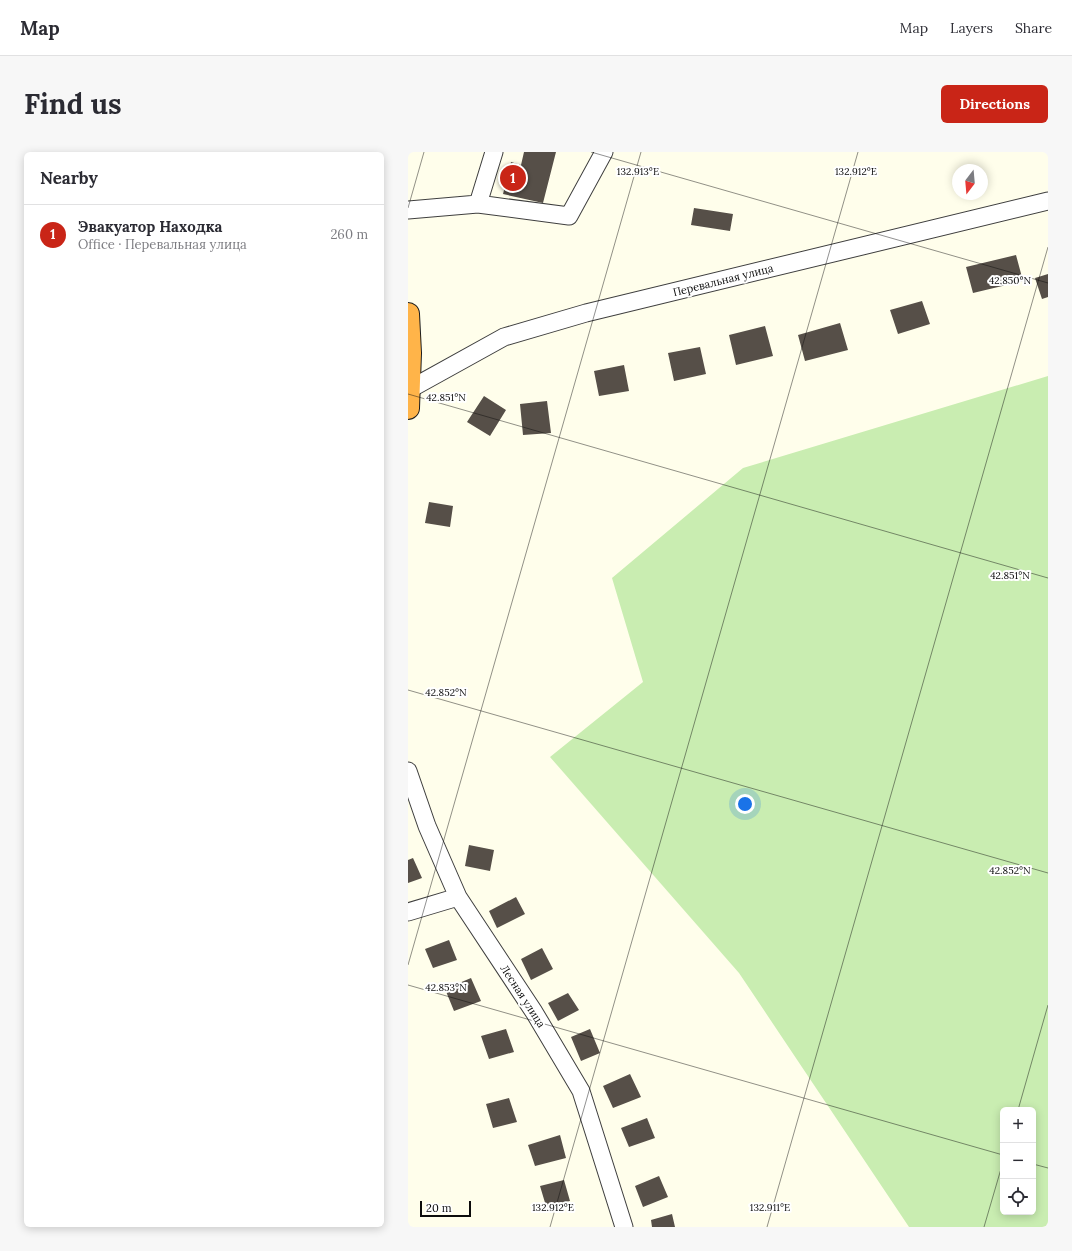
<!DOCTYPE html>
<meta charset="utf-8">
<style>
:root{--surface:#fff;--page:#f7f7f7;--text:#2b2b33;--muted:#7c7c81;--line:#e1e1e2;--accent:#c92517}
body{margin:0;font-family:Lora,serif;background:var(--page);color:var(--text)}
.controls{position:absolute;right:12px;bottom:12px;display:grid;overflow:hidden;border-radius:6px;box-shadow:0 2px 10px #0003}
.controls button{width:36px;height:36px;display:grid;place-items:center;padding:0;border:0;border-bottom:1px solid var(--line);background:var(--surface);color:var(--text);font:20px sans-serif}
.compass{position:absolute;left:544px;top:12px;width:36px;height:36px;border-radius:50%;background:var(--surface);box-shadow:0 2px 10px #0003;rotate:196deg}
.scale{position:absolute;left:12px;bottom:10px;width:51px;box-sizing:border-box;padding-left:4px;border:2px solid #0c0c0c;border-top:0;font-size:11px;line-height:14px;white-space:nowrap;color:#0c0c0c;-webkit-text-stroke:3px #fff;paint-order:stroke}
.you{position:absolute;left:337px;top:652px;width:14px;height:14px;margin:-10px;border:3px solid #fff;border-radius:50%;background:#1a73e8;box-shadow:0 0 0 6px #1a73e833}
.badge{display:grid;place-items:center;width:26px;height:26px;border-radius:50%;background:var(--accent);color:#fff;font-size:13px;font-weight:700}
.pin{position:absolute;translate:-50% -50%;border:2px solid #fff;box-shadow:0 1px 4px #0006}
.list{margin:0;padding:0;list-style:none}
h2{display:flex;justify-content:space-between;align-items:center;height:52px;margin:0;padding:0 16px;font-size:17px}
h2 small{font-size:13px;font-weight:400;color:var(--muted)}
.list li{display:grid;grid-template-columns:26px 1fr auto;gap:12px;align-items:center;box-sizing:border-box;height:60px;padding:0 16px;border-top:1px solid var(--line)}
.list b{display:block;font-size:15px;white-space:nowrap}
.list p{margin:0;font-size:13px;white-space:nowrap;color:var(--muted)}
.list em{font-size:13px;font-style:normal;color:var(--muted)}
.icon{flex:none;width:22px;height:22px;fill:none;stroke:currentColor;stroke-width:2;stroke-linecap:round;stroke-linejoin:round}
.map{position:relative;flex:none;width:640px;height:1075px;overflow:hidden;border-radius:6px}
header{display:flex;align-items:center;gap:24px;box-sizing:border-box;height:56px;padding:0 20px;background:var(--surface);border-bottom:1px solid var(--line)}
header strong{font-size:19px}
nav{display:flex;gap:22px;margin-inline-start:auto;font-size:14px}
.intro{display:flex;align-items:center;justify-content:space-between;box-sizing:border-box;height:96px;padding:0 24px}
h1{margin:0;font-size:28px}
.button{padding:10px 18px;border-radius:6px;background:var(--accent);color:#fff;font-size:14px;font-weight:700}
main{display:flex;gap:24px;padding:0 24px}
aside{flex:1;background:var(--surface);border-radius:6px;box-shadow:0 2px 10px #0003}
.map>svg:first-child{display:block}
.green{fill:#c9edb1;fill-rule:evenodd}
.building{fill:#564f48}
.lines{fill:none;stroke-linecap:round;stroke-linejoin:round}
.minor-casing{stroke:#3f3f3f;stroke-width:19}
.highway-casing{stroke:#1d1d1d;stroke-width:24}
.minor{stroke:#fff;stroke-width:17}
.highway{stroke:#ffb449;stroke-width:22}
.ticks{fill:none;stroke:#0c0c0c;stroke-width:1;stroke-opacity:0.45}
.labels{text-anchor:middle;stroke-width:4;stroke-linejoin:round;paint-order:stroke}
.street-label{font-size:11px;fill:#0c0c0c;stroke:#fff}
.ticks-label{font-size:10px;text-anchor:middle;fill:#0c0c0c;stroke:#fff;stroke-width:4;stroke-linejoin:round;paint-order:stroke}
</style>
<header>
<strong>Map</strong>
<nav><a>Map</a><a>Layers</a><a>Share</a></nav>
</header>
<div class="intro"><h1>Find us</h1><a class="button">Directions</a></div>
<main>
<aside>
<h2>Nearby<small></small></h2>
<ul class="list">
<li><span class="badge">1</span><div><b>Эвакуатор Находка</b><p>Office · Перевальная улица</p></div><em>260 m</em></li>
</ul>
</aside>
<div class="map">
<svg width="640" height="1075" viewBox="0 0 640 1075">
<rect width="100%" height="100%" fill="#fffeeb"/>
<path class="green" d="M640 224V1075H501L331 821 142 605 235 530 204 426 335 316ZM595 958H625V1060H595Z"/>
<path class="building" d="M116 0H148L135 51 95 42 103 10 113 13Z
M286 56 325 62 322 79 283 73Z
M608 103 615 129 565 141 558 115Z
M640 122V145L634 147 627 126Z
M514 149 522 172 490 182 482 158Z
M432 171 440 198 397 209 390 183Z
M357 174 365 204 328 213 321 183Z
M292 195 298 222 266 229 260 201Z
M216 213 221 239 191 244 186 219Z
M76 244 98 258 82 284 59 270Z
M139 249 143 281 115 283 112 252Z
M21 350 45 354 42 375 17 371Z
M61 693 86 698 82 719 57 714Z
M5 706 14 726 0 731V708Z
M108 745 117 762 89 776 81 759Z
M41 788 49 808 25 816 17 797Z
M134 796 145 817 123 828 113 807Z
M63 826 73 849 46 859 37 837Z
M160 841 171 858 150 869 140 851Z
M98 877 106 900 81 907 73 884Z
M182 877 192 901 173 909 163 885Z
M222 922 233 945 205 956 195 934Z
M101 946 109 970 85 976 78 952Z
M239 966 247 986 221 995 213 976Z
M152 983 158 1006 127 1014 120 993Z
M251 1024 260 1045 235 1055 227 1034Z
M156 1028 162 1049 138 1054 132 1034Z
M264 1062 267 1075H244L243 1068Z"/>
<g class="lines">
<g class="minor-casing">
<path id="minor" d="M70 52 86 0
M0 58 70 52 161 64 196 0
M2 237 96 185 178 161 640 49
M0 619 19 674 50 745 126 860 173 939 216 1075
M0 760 50 745"/>
</g>
<g class="highway-casing">
<path id="highway" d="M0 162 2 201 0 256"/>
</g>
<use href="#minor" class="minor"/>
<use href="#highway" class="highway"/>
</g>
<path class="ticks" d="M183 0 640 131M0 56 16 0M0 242 640 426M0 538 640 721M0 813 233 0M0 833 595 1003M610 958 640 853M625 1012 640 1016M142 1075 450 0M359 1075 640 95M576 1075 595 1010"/>
<g class="labels">
<g class="street-label">
<text transform="translate(315 128) rotate(-14)" y="4">Перевальная улица</text>
<text transform="translate(115 844) rotate(57)" y="4">Лесная улица</text>
</g>
</g>
<g class="ticks-label">
<text x="230" y="23">132.913°E</text>
<text x="448" y="23">132.912°E</text>
<text x="602" y="132">42.850°N</text>
<text x="38" y="249">42.851°N</text>
<text x="602" y="427">42.851°N</text>
<text x="38" y="544">42.852°N</text>
<text x="602" y="722">42.852°N</text>
<text x="38" y="839">42.853°N</text>
<text x="145" y="1059">132.912°E</text>
<text x="362" y="1059">132.911°E</text>
</g>
</svg>
<div class="controls">
<button>+</button>
<button>−</button>
<button><svg class="icon" aria-label="locate" viewBox="0 0 24 24"><circle cx="12" cy="12" r="6"/><path d="M12 2v4M12 18v4M2 12h4M18 12h4"/></svg></button>
</div>
<svg class="compass" viewBox="-18 -18 36 36"><path d="M0-13l5 13h-10z" fill="#e53935"/><path d="M0 13l5-13h-10z" fill="#7c7c81"/></svg>
<div class="scale">20 m</div>
<div class="you"></div>
<div class="pin badge" style="left:105px;top:26px">1</div>
</div>
</main>
